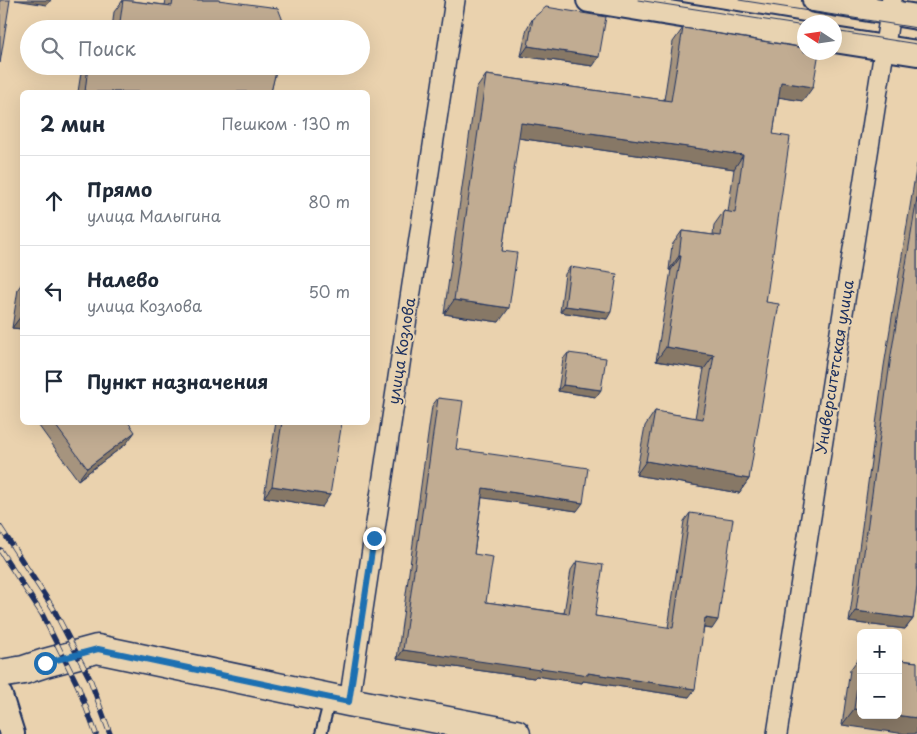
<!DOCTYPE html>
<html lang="ru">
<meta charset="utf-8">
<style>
:root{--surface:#fff;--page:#f2f2f3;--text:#1f2937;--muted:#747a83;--line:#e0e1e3}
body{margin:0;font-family:"Playpen Sans",sans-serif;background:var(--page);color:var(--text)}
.controls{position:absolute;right:15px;bottom:15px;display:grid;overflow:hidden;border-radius:8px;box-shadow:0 5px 20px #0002}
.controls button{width:45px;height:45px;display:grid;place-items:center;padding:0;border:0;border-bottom:1px solid var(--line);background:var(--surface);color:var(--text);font:25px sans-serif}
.compass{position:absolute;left:797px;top:15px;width:45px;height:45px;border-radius:50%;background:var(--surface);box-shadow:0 5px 20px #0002;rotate:282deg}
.stop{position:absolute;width:15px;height:15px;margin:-11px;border:4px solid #1f6fb2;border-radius:50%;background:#fff}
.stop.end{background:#1f6fb2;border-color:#fff;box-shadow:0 1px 5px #0008}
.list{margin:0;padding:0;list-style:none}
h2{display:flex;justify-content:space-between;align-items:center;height:65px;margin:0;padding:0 20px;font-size:21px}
h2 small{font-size:16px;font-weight:400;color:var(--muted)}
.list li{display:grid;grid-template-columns:32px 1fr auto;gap:15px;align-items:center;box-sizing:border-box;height:90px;padding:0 20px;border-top:1px solid var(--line)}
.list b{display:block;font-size:19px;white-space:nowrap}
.list p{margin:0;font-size:16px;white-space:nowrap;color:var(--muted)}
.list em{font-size:16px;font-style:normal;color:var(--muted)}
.icon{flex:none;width:28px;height:28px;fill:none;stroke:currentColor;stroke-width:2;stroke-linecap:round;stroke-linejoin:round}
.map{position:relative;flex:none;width:917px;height:734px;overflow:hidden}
.search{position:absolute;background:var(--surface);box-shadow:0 5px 20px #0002;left:20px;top:20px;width:350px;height:55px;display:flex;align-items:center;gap:12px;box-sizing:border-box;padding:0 18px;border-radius:28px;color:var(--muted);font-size:19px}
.panel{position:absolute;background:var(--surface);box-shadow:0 5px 20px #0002;left:20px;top:90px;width:350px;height:335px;border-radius:8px}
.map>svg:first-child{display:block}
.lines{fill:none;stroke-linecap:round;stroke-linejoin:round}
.service-casing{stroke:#1b2f5e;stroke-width:14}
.minor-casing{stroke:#1b2f5e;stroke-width:22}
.tertiary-casing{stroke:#1b2f5e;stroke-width:28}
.secondary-casing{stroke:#1b2f5e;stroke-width:31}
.service{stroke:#e8d3b1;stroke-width:10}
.minor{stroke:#e8d3b1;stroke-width:19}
.tertiary{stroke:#e8d3b1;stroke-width:24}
.secondary{stroke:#e8d3b1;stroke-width:28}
.tram{stroke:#1b2f5e;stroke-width:1}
.rail-casing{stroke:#1b2f5e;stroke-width:5.5}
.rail{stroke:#e8d3b1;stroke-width:4;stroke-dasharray:11;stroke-linecap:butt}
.wall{fill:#a6947e;stroke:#1b2f5e}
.shaded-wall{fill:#877866;stroke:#1b2f5e}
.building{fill:#c1ac92;stroke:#1b2f5e}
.route{stroke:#1f6fb2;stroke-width:6}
.labels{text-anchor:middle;stroke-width:4;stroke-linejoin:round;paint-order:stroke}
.street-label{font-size:15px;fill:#1b2f5e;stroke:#e8d3b1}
</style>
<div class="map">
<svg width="917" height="734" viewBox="0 0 917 734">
<rect width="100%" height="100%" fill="#ead2ae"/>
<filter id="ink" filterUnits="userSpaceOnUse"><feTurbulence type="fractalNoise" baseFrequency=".02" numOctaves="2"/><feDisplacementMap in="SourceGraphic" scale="10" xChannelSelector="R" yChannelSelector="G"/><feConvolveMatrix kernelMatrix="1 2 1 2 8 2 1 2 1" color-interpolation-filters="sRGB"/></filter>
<g filter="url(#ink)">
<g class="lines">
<g class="service-casing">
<path id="service" d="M321 734 330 699"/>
</g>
<g class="minor-casing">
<path id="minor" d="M349 702 455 0
M777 734 892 0"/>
</g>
<g class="tertiary-casing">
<path id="tertiary" d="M589 0 804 35
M815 0 917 17
M834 40 917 53
M0 696 12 734"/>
</g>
<g class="secondary-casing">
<path id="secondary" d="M0 674 24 670 45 663 97 649 349 702 516 734"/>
</g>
<use href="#service" class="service"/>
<use href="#minor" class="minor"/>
<use href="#tertiary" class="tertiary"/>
<use href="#secondary" class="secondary"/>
<path class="tram" d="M638 0 804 26
M739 0 917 28
M834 31 917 44"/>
<g class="rail-casing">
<path id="rail" d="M0 527 53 608 90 679 110 734
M0 550 42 614 78 686 96 734"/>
</g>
<use href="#rail" class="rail"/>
</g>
<path class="wall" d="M123 0 165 5 166 0H218L286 29H112L114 12Z
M533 18 593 66 521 56 527 28Z
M683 28 803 101 779 97 773 134 766 302 749 479 739 493 636 475 645 426 655 411 695 418 704 369 656 361 671 270H669L672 245 682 231 713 235 714 225 724 211 728 212 734 169 518 138 502 251 499 322 444 314 476 89 486 75 664 100 673 42Z
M82 66H282L275 74 271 92H78Z
M917 164V587L913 619 905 629 849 622 884 366Z
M570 267 607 319 560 312 565 274Z
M22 283V329L12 328 18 289Z
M568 353 596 397 558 391 563 359Z
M438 398 456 449 577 511 482 497 474 554 486 602 564 613 571 570 577 561 595 616 668 628 684 521 690 513 712 629 704 628 689 697 583 681 582 683 536 676 534 678 397 659 432 406Z
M36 422H128L126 444 78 480Z
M276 422H342L322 507 264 497Z
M861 655 917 662 842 725 850 670Z"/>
<path class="shaded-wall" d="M15 0H51L47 5Z
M528 46 599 57 593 66 521 56Z
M280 66H282L267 83 276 71Z
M781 82 813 87 803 101 771 96Z
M521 123 743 155 734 169 511 137Z
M679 256H681L671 270H669Z
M454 300 509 308 499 322 444 314Z
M565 306 611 312 607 319 560 312Z
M21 316H22V329L12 328Z
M666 347 714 355 704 369 656 361Z
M563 385 601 390 596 397 558 391Z
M135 432 126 444 78 480 87 468Z
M646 461 749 479 739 493 636 475Z
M272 486 330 495 322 507 264 497Z
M483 488 583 503 577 511 477 497Z
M856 611 913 619 905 629 849 622Z
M705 618 718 620 712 629 699 627Z
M403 650 541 668 588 673 695 689 689 697 583 681 582 683 536 676 534 678 397 659Z
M854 709 861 710V715H895L917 718V734H906L842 725Z"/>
<path class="building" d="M0 0H10L0 63Z
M123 0 172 6 173 0H218L278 8 286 29H119Z
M546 7 606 17 599 57 528 46 533 18Z
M683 28 804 48V52H819L813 87 781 82 773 134 790 137 766 302 779 304 749 479 646 461 655 411 703 419 714 355 666 347 681 256H679L682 231 721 236 724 211 735 213 743 155 521 123 502 251 517 253 509 308 454 300 486 75 671 101Z
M88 66H280L276 71 271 92H85Z
M917 198V587L913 619 856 611 891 355Z
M570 267 617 274 611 312 565 306Z
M22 304V316H21Z
M568 353 606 358 601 390 563 385Z
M438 398 463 401 456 449 588 468 583 503 483 488 474 554 493 557 486 602 569 614 577 561 603 565 595 616 673 628 690 513 733 519 718 620 705 618 695 689 588 673V675L541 668 540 670 403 650Z
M53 422H128L135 432 87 468Z
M282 422H342L330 495 272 486Z
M861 657V710L854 709Z
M898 660 917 662V718L895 715H898Z"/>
</g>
<g class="lines" filter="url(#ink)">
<path class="route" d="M45 663 98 649 349 702 374 538"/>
</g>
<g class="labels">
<g class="street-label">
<text transform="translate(402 351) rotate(-81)" y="5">улица Козлова</text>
<text transform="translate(835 367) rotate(-81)" y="5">Университетская улица</text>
</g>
</g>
</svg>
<div class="controls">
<button>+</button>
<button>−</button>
</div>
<svg class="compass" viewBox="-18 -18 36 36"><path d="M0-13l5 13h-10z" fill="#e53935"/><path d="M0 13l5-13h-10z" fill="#747a83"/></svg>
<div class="stop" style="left:45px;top:663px"></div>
<div class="stop end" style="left:374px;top:538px"></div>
<div class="search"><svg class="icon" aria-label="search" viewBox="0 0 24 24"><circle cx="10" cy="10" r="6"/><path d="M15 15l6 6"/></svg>Поиск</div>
<section class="panel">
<h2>2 мин<small>Пешком · 130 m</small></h2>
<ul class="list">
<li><svg class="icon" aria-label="ahead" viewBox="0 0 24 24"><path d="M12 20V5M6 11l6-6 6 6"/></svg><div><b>Прямо</b><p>улица Малыгина</p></div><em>80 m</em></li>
<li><svg class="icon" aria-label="left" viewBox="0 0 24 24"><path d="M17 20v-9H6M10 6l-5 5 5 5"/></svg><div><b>Налево</b><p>улица Козлова</p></div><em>50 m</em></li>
<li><svg class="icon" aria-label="arrive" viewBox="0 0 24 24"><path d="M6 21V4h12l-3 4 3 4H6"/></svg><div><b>Пункт назначения</b></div></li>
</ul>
</section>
</div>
